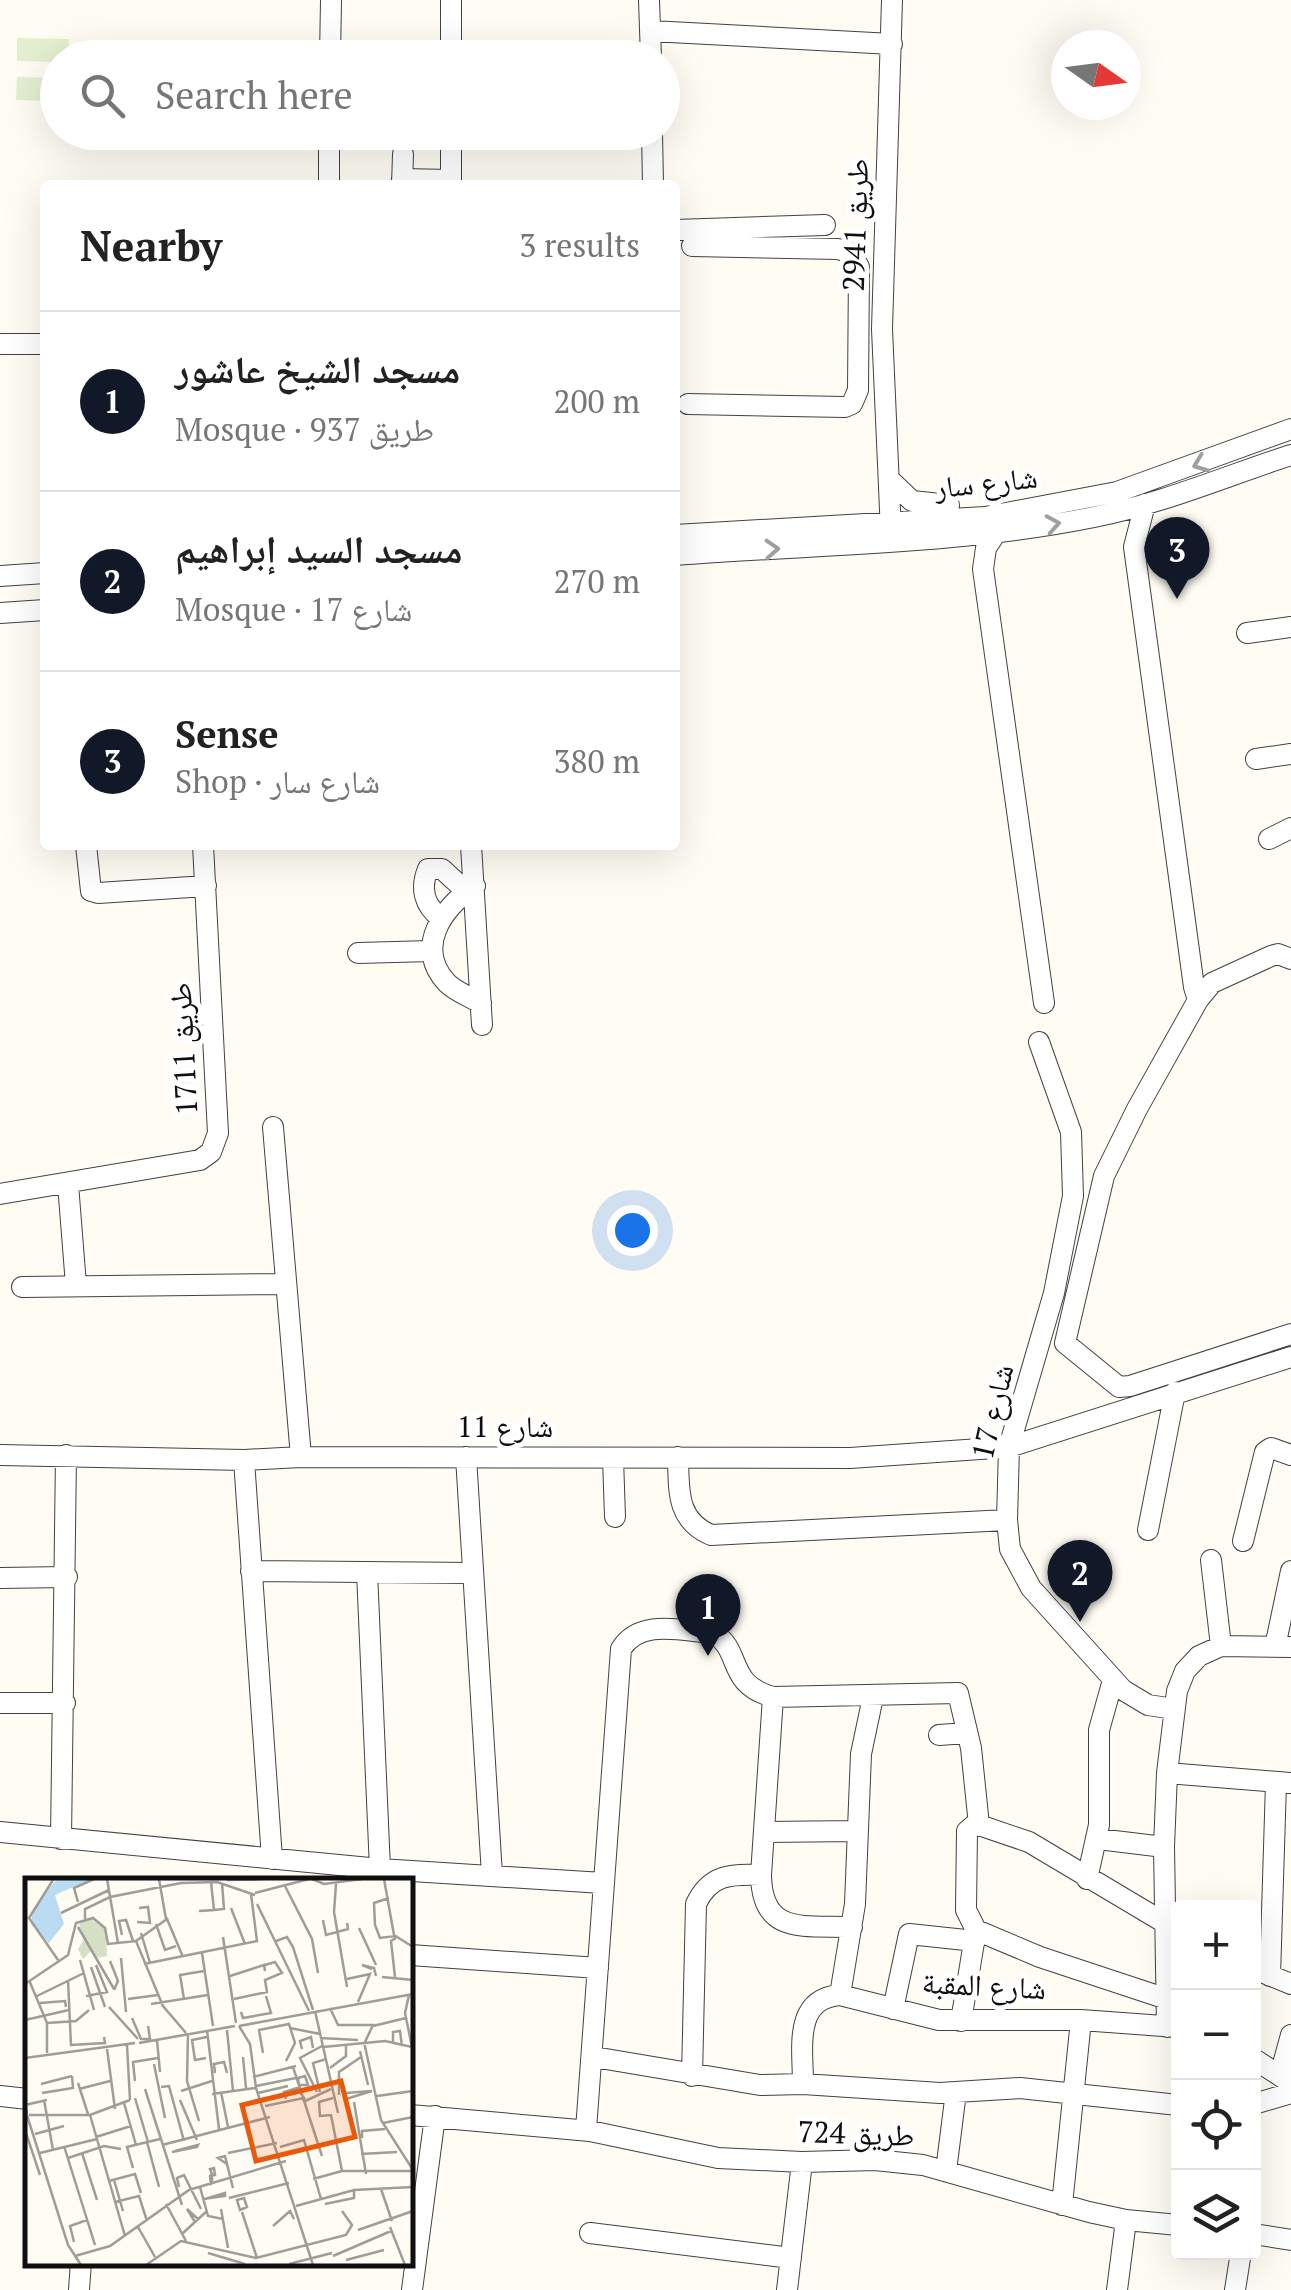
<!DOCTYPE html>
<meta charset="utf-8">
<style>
:root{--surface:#fff;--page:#f2f2f2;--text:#222;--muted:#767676;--line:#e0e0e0;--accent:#111827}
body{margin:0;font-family:"PT Serif","Noto Naskh Arabic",serif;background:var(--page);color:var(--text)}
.controls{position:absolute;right:30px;bottom:30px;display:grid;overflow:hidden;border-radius:10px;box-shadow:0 10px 40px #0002}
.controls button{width:90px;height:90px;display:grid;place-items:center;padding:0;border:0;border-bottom:2px solid var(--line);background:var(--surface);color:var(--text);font:50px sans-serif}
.compass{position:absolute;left:1051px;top:30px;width:90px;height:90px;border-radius:50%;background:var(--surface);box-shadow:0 10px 40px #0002;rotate:104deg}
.you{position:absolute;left:632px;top:1230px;width:35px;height:35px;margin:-25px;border:8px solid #fff;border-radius:50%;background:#1a73e8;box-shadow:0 0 0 15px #1a73e833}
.badge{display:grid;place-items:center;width:65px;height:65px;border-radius:50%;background:var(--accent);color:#fff;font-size:32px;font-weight:700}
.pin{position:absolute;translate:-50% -82px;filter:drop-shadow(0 2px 5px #0008)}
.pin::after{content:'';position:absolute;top:52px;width:35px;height:30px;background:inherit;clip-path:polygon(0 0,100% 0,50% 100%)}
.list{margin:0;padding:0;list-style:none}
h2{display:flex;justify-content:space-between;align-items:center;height:130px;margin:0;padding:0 40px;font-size:42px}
h2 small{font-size:32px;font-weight:400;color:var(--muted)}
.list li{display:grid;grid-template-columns:65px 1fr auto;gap:30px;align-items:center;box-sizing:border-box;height:180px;padding:0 40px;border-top:2px solid var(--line)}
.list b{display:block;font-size:38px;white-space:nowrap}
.list p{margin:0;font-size:32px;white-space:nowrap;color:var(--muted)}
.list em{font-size:32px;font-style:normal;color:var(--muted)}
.icon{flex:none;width:55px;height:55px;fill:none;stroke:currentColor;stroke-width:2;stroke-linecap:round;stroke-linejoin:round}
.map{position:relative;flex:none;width:1291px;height:2290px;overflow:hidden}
.search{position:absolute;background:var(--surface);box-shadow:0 10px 40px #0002;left:40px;top:40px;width:640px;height:110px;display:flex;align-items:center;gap:25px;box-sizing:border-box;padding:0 35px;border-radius:55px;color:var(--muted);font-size:38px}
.panel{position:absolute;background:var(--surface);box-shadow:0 10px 40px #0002;left:40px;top:180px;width:640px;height:670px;border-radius:10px}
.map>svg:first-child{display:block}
.pitch{fill:#e3efcf}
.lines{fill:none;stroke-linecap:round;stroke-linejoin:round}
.minor-casing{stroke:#424242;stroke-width:22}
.minor{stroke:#fff;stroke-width:20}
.oneway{stroke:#9f9f9f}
.labels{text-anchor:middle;stroke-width:10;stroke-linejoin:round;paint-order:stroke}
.street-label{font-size:30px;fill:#0f0f0f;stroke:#fff}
.inset-road{fill:none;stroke:#9e9d98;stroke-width:2.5}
.view{fill:#e8590c;fill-opacity:0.15;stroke:#e8590c;stroke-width:5}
.inset-edge{fill:none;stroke:#0f0f0f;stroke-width:5}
</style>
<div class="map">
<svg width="1291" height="2290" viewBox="0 0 1291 2290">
<rect width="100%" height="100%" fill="#fefcf3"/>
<path class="pitch" d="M17 38 69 39 68 57 58 58 57 62 17 61Z
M17 77 57 78V101L16 100Z"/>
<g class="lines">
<g class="minor-casing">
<path id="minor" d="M649 0 651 58
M651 31 892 44
M451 40V0
M330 58 331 0
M451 132V185
M652 132 653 185
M402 179 451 180
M329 185V132
M402 185 403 154
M675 230 825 225
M0 344H45
M688 404 845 407 852 404 858 390 859 267 851 253 838 249 692 246
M891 481 912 501 949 505
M1145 504 1134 547 1194 987 1198 1000
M891 532 882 329 892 0
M996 533 986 548 983 569 1044 1003
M675 535 985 517 1117 492 1291 429
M675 555C815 544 956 545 1094 517 1161 504 1226 476 1291 455
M0 576 45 573
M0 613 45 610
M1247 633 1291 627
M1256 759 1291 754
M1269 839 1291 828
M86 845 91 891 98 893 206 886
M471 845 482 1025
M475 886C442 908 414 948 447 983 456 992 470 997 481 1003
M441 918C424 906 420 888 428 869H442L467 892
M358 953 431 951
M1291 959 1278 954 1271 956 1212 983 1198 1000 1137 1109 1104 1176 1065 1343 1119 1387 1130 1386 1291 1334
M1039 1042 1071 1132 1073 1196 1054 1293 1009 1447 1007 1520 1010 1549 1031 1588 1123 1690 1148 1705 1174 1709
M273 1127 301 1457
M68 1184 76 1285
M0 1194 200 1160 211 1152 218 1133 203 845
M22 1287 285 1284
M0 1455 244 1460 301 1457 850 1458 1009 1447 1291 1357
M466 1457 492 1875
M678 1457C679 1490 676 1520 711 1535L1007 1520
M613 1458 615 1517
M244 1460 272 1859
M1148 1530 1175 1392
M1243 1541 1265 1452 1271 1448 1291 1455
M1211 1560 1221 1646
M251 1571 473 1573
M367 1572 380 1869
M0 1578 67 1577
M1275 1647 1291 1571
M773 1697 761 1875C762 1936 804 1925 852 1927
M0 1703H65
M939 1735 967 1733
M1167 1773 1291 1783
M979 1825 1029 1842 1165 1923
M0 1832 380 1869 603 1883
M764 1832 858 1831
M61 1839 66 1455
M1098 1839 1164 1847
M1087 1879 1099 1825V1730L1113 1680
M976 1930 1040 1957 1167 1999
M410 1955 598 1968
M1254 1969 1291 1984
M1270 1976 1276 1783
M840 1995 855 1904 861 1754 873 1697
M893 2009 909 1934 975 1941
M961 2021 976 1930 966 1910 967 1831 974 1825H979
M1167 2027 1164 1847 1167 1773 1177 1691 1185 1671 1199 1656 1221 1646 1291 1647
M594 2057 760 2085 803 2084 940 2093 1020 2088 1178 2105
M1254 2059 1291 2083
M1280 2075 1291 2035
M692 2076 696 1904C710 1874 731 1874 761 1875
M803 2084C803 2048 793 1999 840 1995L939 2020H1081L1177 2027
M0 2096 28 2099
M1254 2104 1291 2093
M410 2115 590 2131 718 2158 802 2162 875 2160 923 2165 1089 2212 1126 2220 1178 2225
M586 2130 621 1649C640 1618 682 1631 713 1633 743 1650 725 1684 773 1697L958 1693 971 1748 979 1825
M946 2171 956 2092
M1062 2205 1081 2020
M590 2233 791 2258
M1254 2234 1291 2240
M79 2290 81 2262
M412 2290 435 2116
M787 2290 802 2162
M1117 2290 1126 2220
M1235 2290 1241 2252"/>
</g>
<use href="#minor" class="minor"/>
</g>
<defs><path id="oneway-chevron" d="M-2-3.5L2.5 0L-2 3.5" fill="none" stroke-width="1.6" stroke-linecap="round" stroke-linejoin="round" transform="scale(2.5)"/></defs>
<g class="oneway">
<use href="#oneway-chevron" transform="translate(1200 464) rotate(159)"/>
<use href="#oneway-chevron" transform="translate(1053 524) rotate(-10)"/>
<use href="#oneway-chevron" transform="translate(772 549) rotate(-3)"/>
</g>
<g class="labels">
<g class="street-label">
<text transform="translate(856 225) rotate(-88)" y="10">طريق 2941</text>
<text transform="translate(986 483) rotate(-6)" y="10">شارع سار</text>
<text transform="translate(184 1049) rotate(-93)" y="10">طريق 1711</text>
<text transform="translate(993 1412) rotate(-77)" y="10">شارع 17</text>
<text x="505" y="1437">شارع 11</text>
<text transform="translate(984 1986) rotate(3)" y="10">شارع المقبة</text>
<text transform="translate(856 2134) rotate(2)" y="10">طريق 724</text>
</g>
</g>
<g transform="translate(25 1878)">
<rect width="388" height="388" fill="#fefcf3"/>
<path d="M65 40 81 52 82 78 73 80 67 72 58 81 53 71 59 61 54 46Z" fill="#d6e0c4"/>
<path d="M66 1 30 17 39 46 24 65 6 46 8 31 32 1Z" fill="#badcf2"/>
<path class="inset-road" d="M82 1 93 65M134 1 141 41M287 1 299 6 337 1M359 1 369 57 388 69M28 2 4 40 33 82M202 2 238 1M311 6 309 34 322 109M260 8 287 61 293 95M230 15 284 1M364 20 349 25 350 47 355 60 370 58M53 24 49 10 69 1M232 26 284 133M206 30 220 66M189 32 199 31 197 5M174 33 189 32 186 4M36 35 84 12M60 41V31L85 19 156 5 192 4 230 17M298 42 301 57 323 51 322 45M112 44 125 45 123 29 114 30M131 46 140 72 151 68M53 49 89 111M334 50 351 87M116 55 125 85M97 57 94 43 101 42 108 63M198 59 211 145M111 63 142 41 158 79M251 63 262 59 268 69 288 132M177 75 188 148M96 80 101 134M55 82 69 132M85 83 93 103 89 112M119 86 232 63 226 16M66 89 80 129M347 91 337 87 349 90 351 98M205 98 239 87 240 93M357 99 388 102M370 99 366 63 371 60M322 101 345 96 333 124M4 102 22 145V175M43 102 46 167 80 165 79 159M0 106 43 77 51 45 68 40 80 50 83 66 111 63 138 128 161 155M384 117 380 135 388 174M12 118 59 95M61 118 82 114 71 87M103 121 133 117M159 121 155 97 179 93M209 121 242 114 240 102 257 95 250 84 240 87M15 125 40 123 41 129M126 126 183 117M84 129 113 161M305 130 313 147H348L340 164M290 133 313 235M216 134 218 140 246 135 241 118M107 140 116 161H125L123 148M0 142 44 132M22 145 51 143 64 132M214 148 225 166 231 210 288 387M214 148 388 116M348 148 381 140M265 150 295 156M182 152 194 251M202 152 208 213M163 156 162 203 174 243M295 160 333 162M132 162 135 194M339 164 356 242 388 292M114 165 210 148M368 166V154L375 153 377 168M102 167 105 222M298 169 360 163 387 169M82 171 90 231M277 171 275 163 286 159 288 170M335 173 343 207M238 175 234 152 264 146 270 165 261 183M218 179 221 210M0 180 110 165M181 180 170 182 167 162 182 159M129 186 140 240M268 189 297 278M305 190 321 178V166M190 195 189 186 199 184 202 195M228 199 271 188M273 200 280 198 283 207H274ZM110 203 108 184 133 180M53 205 63 236M16 206 47 198M231 208 271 200M136 209 144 208 159 263M54 211 85 203M120 211 157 327M156 213 187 203M196 214 203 249M292 214 275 180 297 168M295 214 288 185 301 181M17 215 48 210 47 198M233 215 263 208M187 216 230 210M314 217V194L336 179M352 218 388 213M110 220 123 264M321 221 347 213 321 215 320 216V217L321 224M19 222 28 272M155 222 172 262M278 224 306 211M329 224 341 296M99 225 111 267M240 228 279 220 272 210 259 214 261 221M0 231 43 367 56 387M2 235 0 227 22 222M4 237H65L105 222M65 237 100 358M306 237 317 293M307 237 295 238 294 224 308 220M358 245 388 239M0 252 15 297M10 256 39 248M71 259 106 248M337 260V253L360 251M122 264 134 309M137 267 245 239M39 268 70 367M255 269 279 262 296 321M147 274 172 269 173 267 150 273M15 275 72 261M57 275 72 322M203 275 252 265M336 276 372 274M43 280 79 268 96 271M202 286 193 280 200 278 208 310M108 290 102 269 135 261M317 293H388M288 301 317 293M89 302 98 333M84 303 110 296 116 315M186 307 185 298 186 297H190L189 290 185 291 187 296V302L186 307M154 309 152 300 159 297 176 331M175 309 183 338 198 341M356 311 367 343M204 320 264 305M219 320 222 329 215 332 212 322ZM178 321 200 318V315L180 321M90 324 114 318 122 343M141 326 161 363M300 326 329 320V312M271 328 329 312 388 309M196 331 203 370M217 334 232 380M170 344 162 331 173 341M248 348 265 333 269 341M113 349 130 379M365 349 380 387M333 352 388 333M158 355 182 333M49 364 45 348 62 342M183 375 220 386M50 378 85 368 164 312 261 283M308 378 366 353M321 382 359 372M264 386 307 375M121 387 156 363 231 380 321 357 327 347 317 333"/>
<path class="view" d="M316 203 330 259 231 283 217 227Z"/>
<rect width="388" height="388" class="inset-edge"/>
</g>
</svg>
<div class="controls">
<button>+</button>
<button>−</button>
<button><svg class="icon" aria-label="locate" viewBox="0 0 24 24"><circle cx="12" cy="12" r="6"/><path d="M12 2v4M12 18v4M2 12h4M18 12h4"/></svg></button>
<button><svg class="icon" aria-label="layers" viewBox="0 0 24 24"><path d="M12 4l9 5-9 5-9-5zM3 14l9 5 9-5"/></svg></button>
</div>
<svg class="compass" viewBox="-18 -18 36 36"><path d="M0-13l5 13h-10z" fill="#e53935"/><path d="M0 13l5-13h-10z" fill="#767676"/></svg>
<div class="you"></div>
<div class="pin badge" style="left:708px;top:1656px">1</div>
<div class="pin badge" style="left:1080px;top:1622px">2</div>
<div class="pin badge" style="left:1177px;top:599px">3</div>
<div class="search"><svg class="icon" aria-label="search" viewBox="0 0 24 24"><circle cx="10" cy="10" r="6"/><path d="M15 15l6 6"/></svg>Search here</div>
<section class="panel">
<h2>Nearby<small>3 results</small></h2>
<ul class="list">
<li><span class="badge">1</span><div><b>مسجد الشيخ عاشور</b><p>Mosque · طريق 937</p></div><em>200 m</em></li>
<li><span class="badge">2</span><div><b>مسجد السيد إبراهيم</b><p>Mosque · شارع 17</p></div><em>270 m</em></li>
<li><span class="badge">3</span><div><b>Sense</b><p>Shop · شارع سار</p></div><em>380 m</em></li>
</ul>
</section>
</div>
